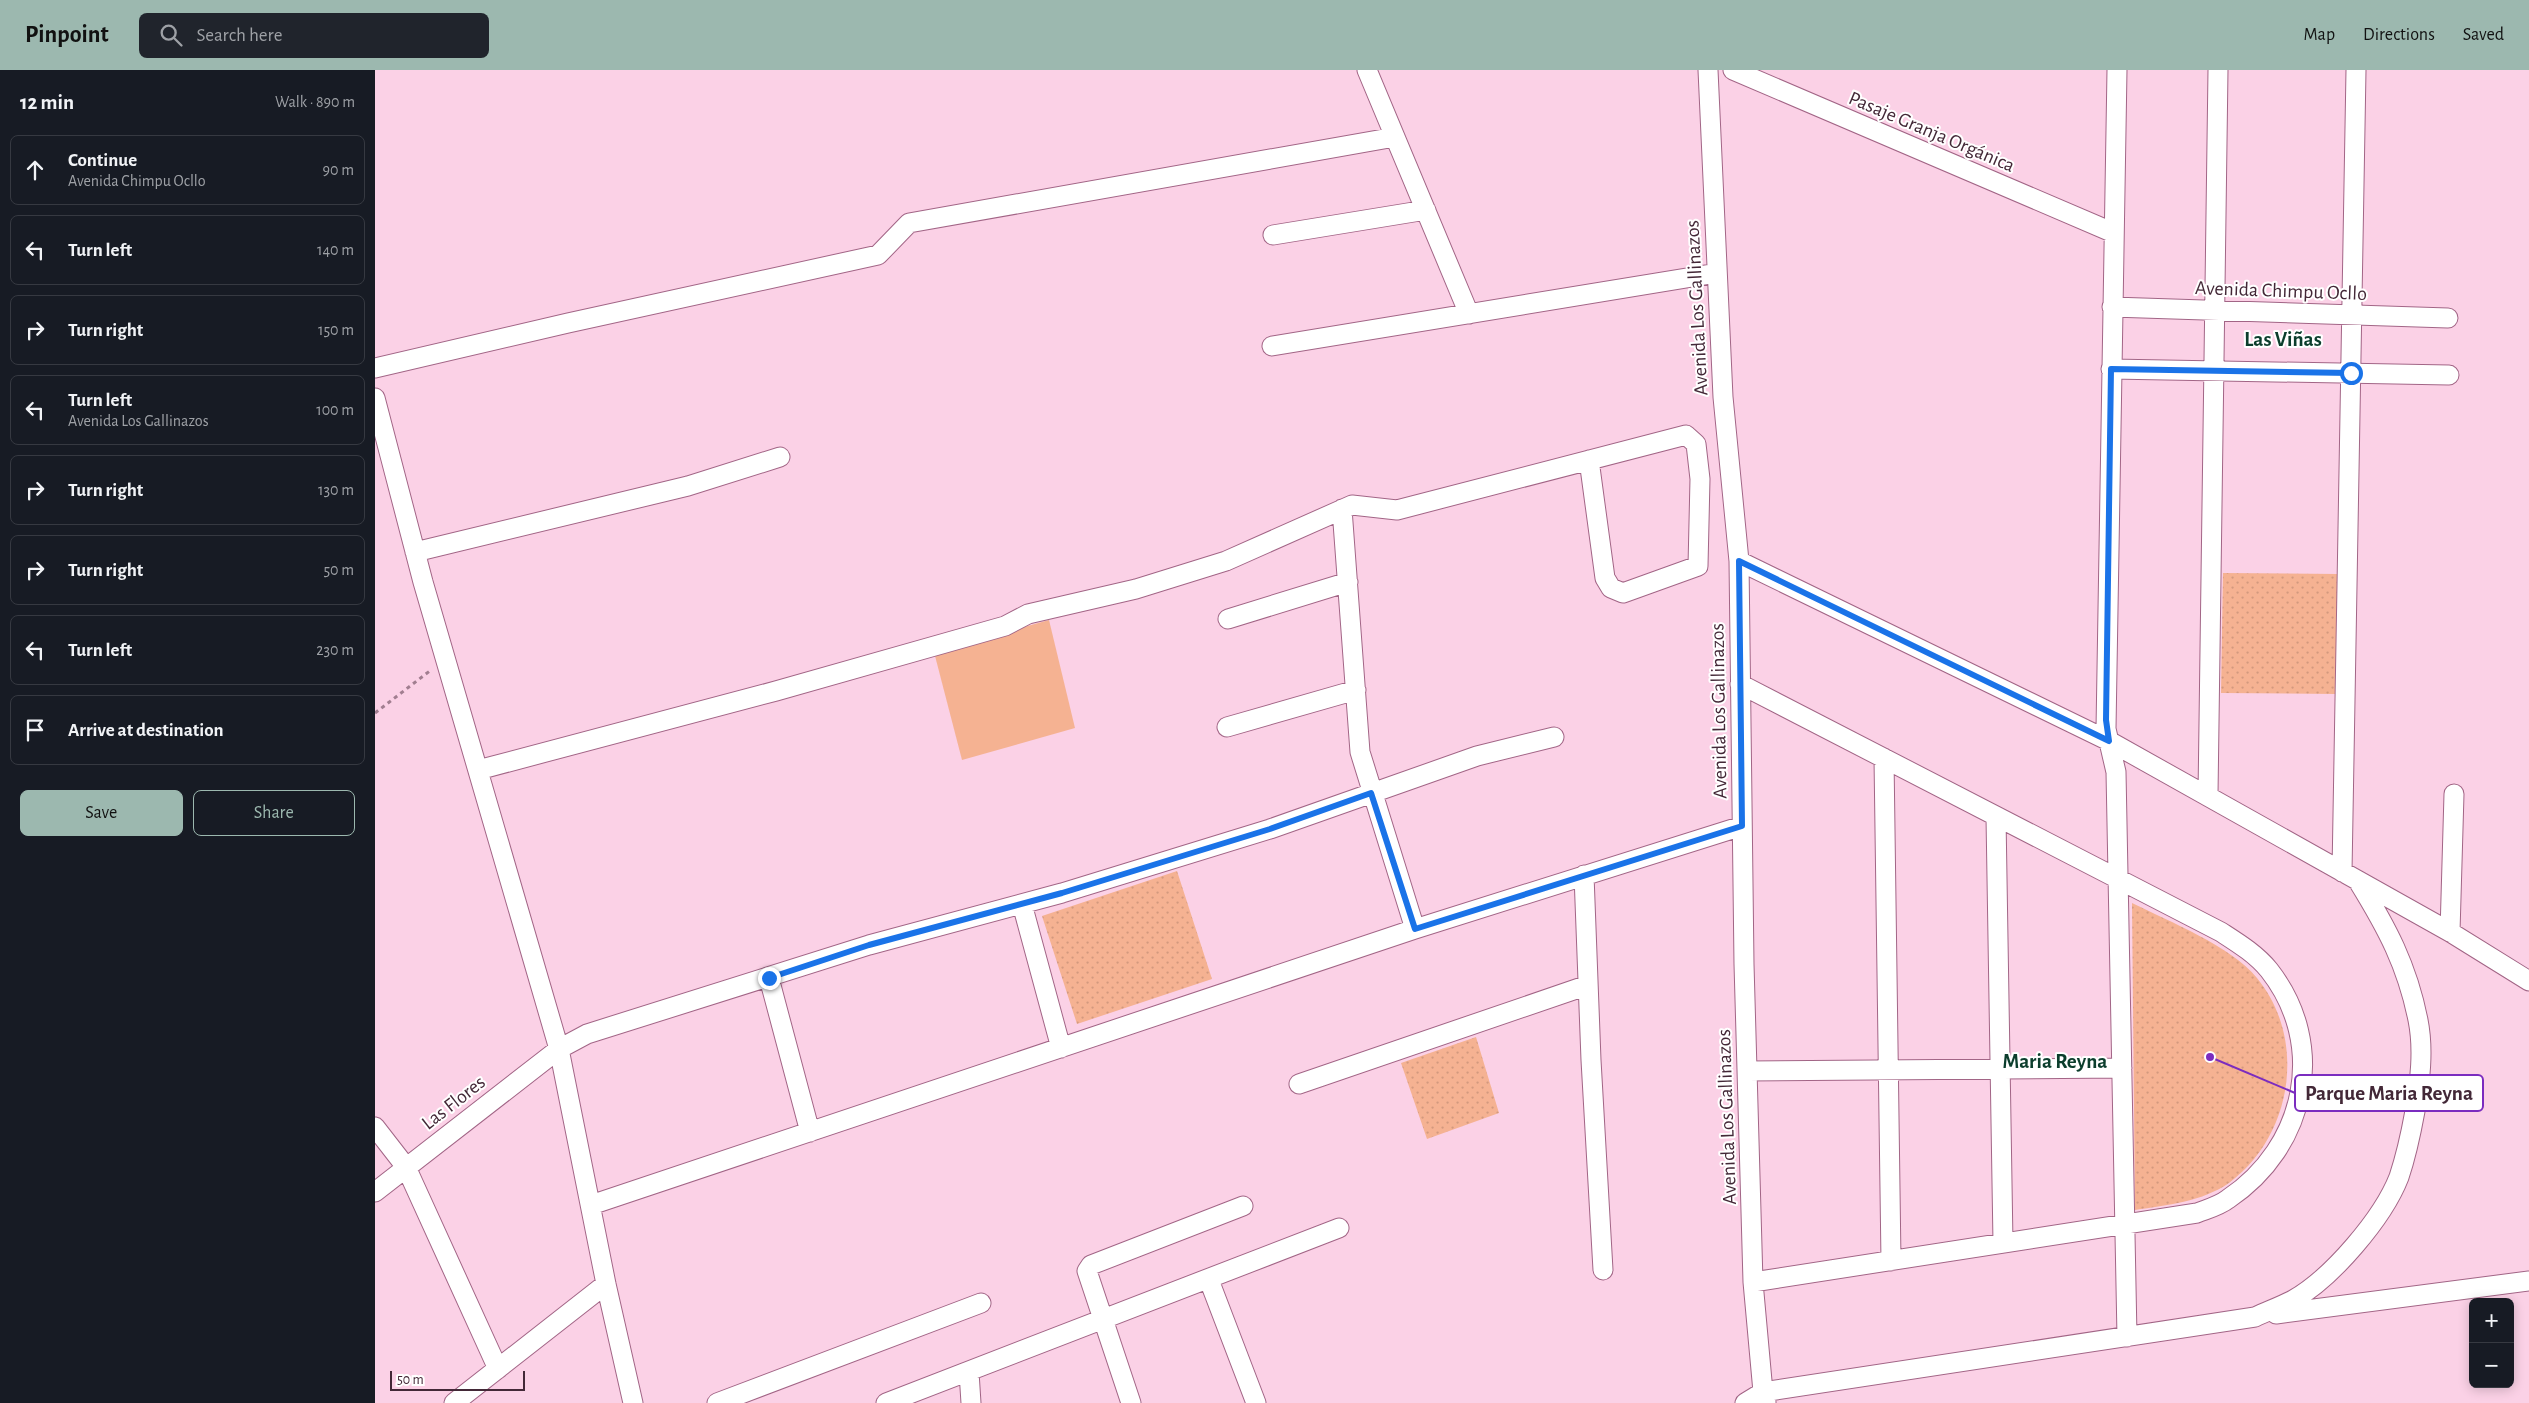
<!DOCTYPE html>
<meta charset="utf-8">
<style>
:root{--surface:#171b24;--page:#20242c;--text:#f1f3f6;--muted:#9ea1a6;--line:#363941;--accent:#9cb8af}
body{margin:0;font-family:"Alegreya Sans",sans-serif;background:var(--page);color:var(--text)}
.controls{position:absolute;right:15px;bottom:15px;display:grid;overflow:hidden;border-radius:8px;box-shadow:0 2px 12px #0003}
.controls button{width:45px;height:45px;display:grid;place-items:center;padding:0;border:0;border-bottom:1px solid var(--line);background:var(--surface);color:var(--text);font:25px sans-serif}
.scale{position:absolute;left:15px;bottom:12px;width:135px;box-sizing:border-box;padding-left:5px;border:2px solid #432837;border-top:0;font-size:14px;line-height:18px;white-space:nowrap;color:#432837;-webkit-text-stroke:4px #fff;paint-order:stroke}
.stop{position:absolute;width:15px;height:15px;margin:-11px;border:4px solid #1a73e8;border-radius:50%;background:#fff}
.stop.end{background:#1a73e8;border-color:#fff;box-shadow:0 1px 5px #0008}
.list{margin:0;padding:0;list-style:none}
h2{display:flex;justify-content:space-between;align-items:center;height:65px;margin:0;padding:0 20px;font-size:21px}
h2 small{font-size:16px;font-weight:400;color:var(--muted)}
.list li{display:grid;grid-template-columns:32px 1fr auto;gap:15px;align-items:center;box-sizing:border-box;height:70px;margin:0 10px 10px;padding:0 10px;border:1px solid var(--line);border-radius:8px}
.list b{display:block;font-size:19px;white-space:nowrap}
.list p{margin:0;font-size:16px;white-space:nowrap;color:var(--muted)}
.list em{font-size:16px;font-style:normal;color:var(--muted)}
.actions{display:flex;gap:10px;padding:15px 20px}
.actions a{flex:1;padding:11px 0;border:1px solid var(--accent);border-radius:8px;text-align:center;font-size:18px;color:var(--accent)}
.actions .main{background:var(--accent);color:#111}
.icon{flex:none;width:28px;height:28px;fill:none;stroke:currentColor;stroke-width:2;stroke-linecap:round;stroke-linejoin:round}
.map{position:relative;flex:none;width:2154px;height:1333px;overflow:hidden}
header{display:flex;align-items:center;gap:30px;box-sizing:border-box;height:70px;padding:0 25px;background:var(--accent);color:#111}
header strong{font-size:24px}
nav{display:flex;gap:28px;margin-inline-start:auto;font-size:18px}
.search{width:350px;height:45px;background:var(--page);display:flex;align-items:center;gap:12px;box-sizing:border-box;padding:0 18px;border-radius:8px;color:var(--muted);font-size:19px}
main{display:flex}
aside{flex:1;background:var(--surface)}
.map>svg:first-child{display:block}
.grass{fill:url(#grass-dots)}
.pitch{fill:#f5b292}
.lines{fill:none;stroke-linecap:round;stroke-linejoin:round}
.minor-casing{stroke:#a26586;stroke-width:21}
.path{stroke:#a17e90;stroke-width:3;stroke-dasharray:4 4;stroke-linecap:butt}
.minor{stroke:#fff;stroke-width:19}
.route{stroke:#1a73e8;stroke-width:6}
.labels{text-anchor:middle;stroke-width:4;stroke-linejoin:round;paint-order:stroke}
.street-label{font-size:20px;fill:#432837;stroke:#fff}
.neighbourhood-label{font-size:21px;font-weight:bold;fill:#0c3e2d;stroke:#fff}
.leader{fill:none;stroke:#7b2cbf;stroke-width:2}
.callout-dot{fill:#7b2cbf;stroke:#fff;stroke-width:2}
.callout{fill:#fff;stroke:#7b2cbf;stroke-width:2}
.callout-label{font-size:21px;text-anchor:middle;font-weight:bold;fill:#432837}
</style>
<header>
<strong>Pinpoint</strong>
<div class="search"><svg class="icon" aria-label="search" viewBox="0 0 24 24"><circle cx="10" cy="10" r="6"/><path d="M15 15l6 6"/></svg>Search here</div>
<nav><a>Map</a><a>Directions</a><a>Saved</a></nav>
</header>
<main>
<aside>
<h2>12 min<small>Walk · 890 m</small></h2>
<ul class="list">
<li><svg class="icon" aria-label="ahead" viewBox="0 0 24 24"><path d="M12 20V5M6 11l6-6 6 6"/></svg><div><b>Continue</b><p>Avenida Chimpu Ocllo</p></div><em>90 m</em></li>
<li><svg class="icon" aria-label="left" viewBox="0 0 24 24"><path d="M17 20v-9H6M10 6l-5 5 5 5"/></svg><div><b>Turn left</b></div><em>140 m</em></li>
<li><svg class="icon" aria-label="right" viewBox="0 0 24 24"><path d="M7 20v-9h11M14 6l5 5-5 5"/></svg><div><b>Turn right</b></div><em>150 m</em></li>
<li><svg class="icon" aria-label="left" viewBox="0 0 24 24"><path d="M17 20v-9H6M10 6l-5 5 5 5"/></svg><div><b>Turn left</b><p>Avenida Los Gallinazos</p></div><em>100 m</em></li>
<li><svg class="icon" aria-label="right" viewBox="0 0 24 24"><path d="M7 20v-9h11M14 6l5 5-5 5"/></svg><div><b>Turn right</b></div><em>130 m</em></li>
<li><svg class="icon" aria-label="right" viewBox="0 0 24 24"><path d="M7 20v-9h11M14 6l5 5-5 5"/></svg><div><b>Turn right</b></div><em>50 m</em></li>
<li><svg class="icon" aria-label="left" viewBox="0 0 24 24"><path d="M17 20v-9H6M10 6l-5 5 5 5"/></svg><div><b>Turn left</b></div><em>230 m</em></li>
<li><svg class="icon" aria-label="arrive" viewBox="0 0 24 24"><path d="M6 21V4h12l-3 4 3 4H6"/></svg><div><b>Arrive at destination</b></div></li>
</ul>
<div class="actions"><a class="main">Save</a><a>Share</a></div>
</aside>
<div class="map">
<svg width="2154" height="1333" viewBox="0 0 2154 1333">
<defs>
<pattern id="grass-dots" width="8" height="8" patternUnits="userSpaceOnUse" patternTransform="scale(1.25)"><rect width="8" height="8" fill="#f5b292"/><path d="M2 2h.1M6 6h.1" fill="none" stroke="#d3997e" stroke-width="1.8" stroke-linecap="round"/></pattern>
</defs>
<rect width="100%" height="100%" fill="#fbd1e6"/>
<path class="grass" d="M1848 503 1963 504 1961 624 1846 623Z
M802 801 837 909 702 954 667 846Z
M1757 833C1795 852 1856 876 1882 908 1933 970 1917 1067 1854 1113 1826 1132 1793 1135 1760 1140Z
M1101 967 1124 1043 1052 1069 1026 993Z"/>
<path class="pitch" d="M674 550 700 658 587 690 559 582Z"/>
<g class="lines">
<g class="minor-casing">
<path id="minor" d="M992 0 1094 244
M1333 0 1348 327 1364 491 1369 894 1378 1212 1388 1322 1370 1333
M1358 0 1739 163
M1742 0 1731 659 1741 702 1752 1267
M898 165 1051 140
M1737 237 2073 248
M897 276 1342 203
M0 298 193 253 503 185 534 153 1020 67
M1736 299 2074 305
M0 328 48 512 184 979 231 1214 258 1333
M967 439 985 682 1040 859
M40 482 313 416 405 387
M1364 491 1734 671 2075 862 2154 911
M853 549 973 512
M1365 614 1846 862C1863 873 1881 884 1894 900 1953 975 1931 1077 1853 1129 1844 1136 1832 1139 1822 1143L1378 1212
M852 657 981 620
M1509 688 1516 1191
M103 700 401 621 630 556 653 544 761 519 851 491 977 435 1022 440 1311 365 1321 374 1325 409 1323 496 1248 523 1236 518 1230 508 1214 390
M1833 725 1843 0
M1621 747 1628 1173
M1967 802 1981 0
M1209 805 1216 990 1228 1200
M647 834 686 978
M2075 862 2079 724
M394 908 435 1062
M1372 1001 1747 998
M924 1014 1213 915
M1927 1017 2042 1029
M0 1057 31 1097 123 1299
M0 1122 184 979 212 964 494 875 687 823 895 759 1102 686 1179 667
M216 1135 1040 859 1367 756
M834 1210 881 1333
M1901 1244 2154 1211
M594 1302 596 1333
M1391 1332 1388 1322 1880 1247C1893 1241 1906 1236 1918 1230 1957 1208 2008 1148 2024 1107 2031 1086 2036 1063 2040 1041 2045 1011 2049 980 2043 950 2032 895 2012 858 1983 811
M79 1333 231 1214
M342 1333 606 1233
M511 1333 964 1158
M756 1333 712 1201 716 1195 868 1136"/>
</g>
<path class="path" d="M0 643 56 600"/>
<use href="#minor" class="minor"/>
</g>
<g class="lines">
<path class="route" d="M394 908 494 875 687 823 895 759 996 723 1040 859 1367 756 1364 491 1734 671 1731 650 1736 299 1976 303"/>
</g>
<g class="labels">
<g class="street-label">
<text transform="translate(1557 61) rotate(23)" y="7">Pasaje Granja Orgánica</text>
<text transform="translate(1906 220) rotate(2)" y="7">Avenida Chimpu Ocllo</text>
<text transform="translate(1321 238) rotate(-93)" y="7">Avenida Los Gallinazos</text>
<text transform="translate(1343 641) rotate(-91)" y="7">Avenida Los Gallinazos</text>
<text transform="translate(78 1032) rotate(-38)" y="7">Las Flores</text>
<text transform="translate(1351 1047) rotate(-92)" y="7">Avenida Los Gallinazos</text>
</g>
<g class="neighbourhood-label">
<text x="1908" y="276">Las Viñas</text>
<text x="1680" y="998">Maria Reyna</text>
</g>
</g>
<path class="leader" d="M1835 987L1920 1023"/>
<circle class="callout-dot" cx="1835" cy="987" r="5"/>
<rect class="callout" x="1920" y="1005" width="188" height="36" rx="5"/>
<g class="callout-label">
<text x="2014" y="1030">Parque Maria Reyna</text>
</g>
</svg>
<div class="controls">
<button>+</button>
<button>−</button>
</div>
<div class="scale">50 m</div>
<div class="stop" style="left:1976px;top:303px"></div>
<div class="stop end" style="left:394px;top:908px"></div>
</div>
</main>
